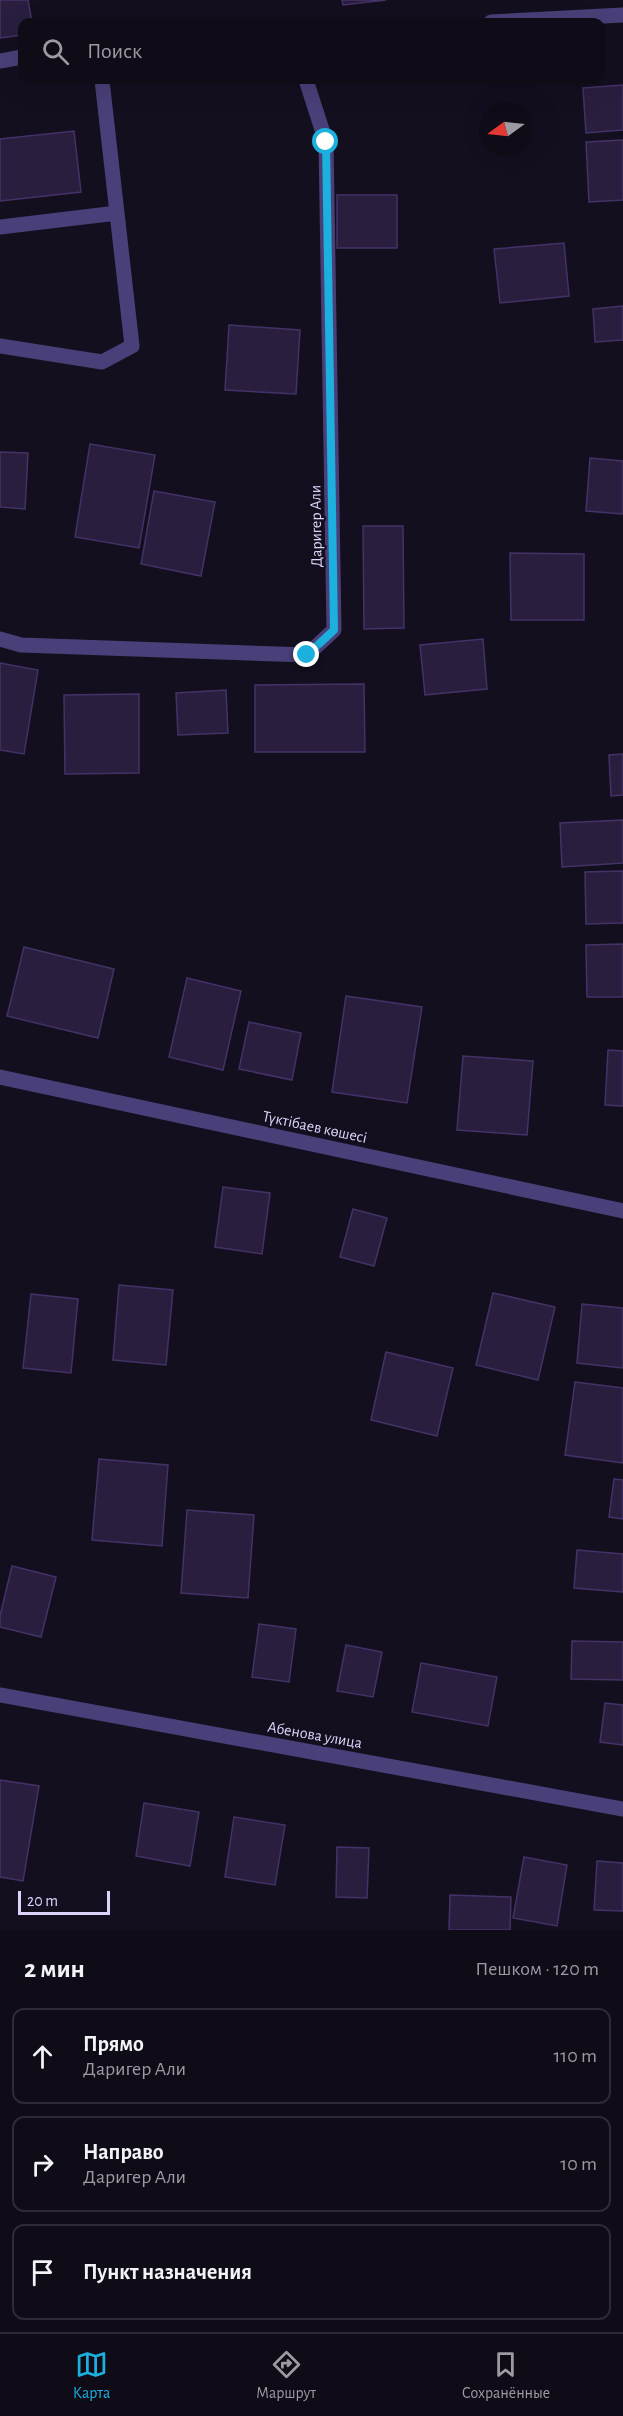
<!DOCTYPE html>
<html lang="ru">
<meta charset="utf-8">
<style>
:root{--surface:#0f0b17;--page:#181420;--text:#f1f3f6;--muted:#9b9ba1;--line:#2f2b36;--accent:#1bb0de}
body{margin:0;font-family:"Alegreya Sans",sans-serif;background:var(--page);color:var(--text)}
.compass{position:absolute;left:479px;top:102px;width:54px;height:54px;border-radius:50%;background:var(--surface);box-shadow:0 6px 24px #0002;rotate:255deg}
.scale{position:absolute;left:18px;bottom:15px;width:92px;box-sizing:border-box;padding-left:6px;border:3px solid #ddd3fa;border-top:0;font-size:16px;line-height:21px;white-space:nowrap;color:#ddd3fa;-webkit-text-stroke:4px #140f1f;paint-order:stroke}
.stop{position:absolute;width:18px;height:18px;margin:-14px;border:4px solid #1bb0de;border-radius:50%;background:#fff}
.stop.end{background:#1bb0de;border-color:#fff;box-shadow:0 2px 6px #0008}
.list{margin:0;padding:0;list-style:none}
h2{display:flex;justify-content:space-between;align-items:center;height:78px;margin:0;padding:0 24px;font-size:26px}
h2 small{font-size:20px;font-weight:400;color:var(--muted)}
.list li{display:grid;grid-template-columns:39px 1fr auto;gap:18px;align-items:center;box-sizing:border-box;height:96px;margin:0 12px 12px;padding:0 12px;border:2px solid var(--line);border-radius:12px}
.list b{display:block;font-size:22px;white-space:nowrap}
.list p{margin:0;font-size:20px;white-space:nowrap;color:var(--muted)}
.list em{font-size:20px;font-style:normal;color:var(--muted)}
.icon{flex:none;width:33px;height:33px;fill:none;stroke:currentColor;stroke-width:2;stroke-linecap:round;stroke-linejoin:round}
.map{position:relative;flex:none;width:623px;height:1930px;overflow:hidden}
.search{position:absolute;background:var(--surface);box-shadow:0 6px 24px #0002;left:18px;right:18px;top:18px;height:66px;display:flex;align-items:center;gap:15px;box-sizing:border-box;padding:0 21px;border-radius:12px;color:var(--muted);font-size:22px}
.sheet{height:402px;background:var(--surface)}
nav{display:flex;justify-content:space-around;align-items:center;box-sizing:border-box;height:84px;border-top:2px solid var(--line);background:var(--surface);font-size:16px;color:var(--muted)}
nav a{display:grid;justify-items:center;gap:3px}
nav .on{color:var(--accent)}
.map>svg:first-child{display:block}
.building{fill:#291e3e;stroke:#443267;stroke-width:1.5}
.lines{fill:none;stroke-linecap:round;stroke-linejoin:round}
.lane{stroke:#4a4079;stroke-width:15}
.street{stroke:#4a4079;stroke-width:15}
.route{stroke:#1bb0de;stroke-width:8}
.labels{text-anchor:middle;stroke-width:4.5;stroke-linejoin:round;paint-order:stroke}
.street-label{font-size:16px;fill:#ddd3fa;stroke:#140f1f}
</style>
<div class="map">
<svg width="623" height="1930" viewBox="0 0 623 1930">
<rect width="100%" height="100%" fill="#140f1f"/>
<path class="building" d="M0 0H28L32 22H22V35L0 38Z
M342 0H386L343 5Z
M623 85V130L586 133 583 88Z
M74 131 81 192 0 201V139Z
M623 140V200L589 202 586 142Z
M337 195H397V248H337Z
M564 243 569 296 500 303 494 249Z
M623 306V340L595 342 593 309Z
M229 325 300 330 296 394 225 390Z
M90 444 155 455 139 548 75 537Z
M0 452 28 453 25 509 0 507Z
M590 458 623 461V514L586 511Z
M154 491 215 502 201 576 141 564Z
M363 526H403L404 628 364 629Z
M510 553 584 554V620H511Z
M483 639 487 689 425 695 420 645Z
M0 663 38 670 24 754 0 750Z
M364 684 365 752H255V685Z
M226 690 228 733 178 735 176 693Z
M139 694V773L65 774 64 695Z
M623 754V795L611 796 609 755Z
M623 820V863L562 867 560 823Z
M623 871V923L586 924 585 872Z
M623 944V997H587L586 945Z
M24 947 114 969 98 1038 7 1016Z
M187 978 241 991 223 1070 169 1057Z
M346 996 422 1007 407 1103 332 1092Z
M249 1022 301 1033 292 1080 239 1069Z
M608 1050 623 1051V1106L605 1105Z
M463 1056 533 1061 527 1135 457 1130Z
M223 1187 270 1193 262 1254 215 1247Z
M353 1209 387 1218 374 1266 340 1257Z
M119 1285 173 1290 166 1365 113 1360Z
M493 1293 555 1307 538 1380 476 1365Z
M31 1294 78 1299 71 1373 23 1368Z
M582 1304 623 1308V1368L577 1363Z
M386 1352 453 1368 437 1436 371 1420Z
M575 1382 623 1388V1463L565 1455Z
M575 1382 623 1388V1463L565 1455Z
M99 1459 168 1465 162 1546 92 1540Z
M614 1479 623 1480V1519L609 1517Z
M187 1510 254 1515 248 1598 181 1593Z
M577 1550 623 1554V1592L574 1588Z
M12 1566 56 1577 41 1637 0 1627V1616Z
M259 1624 296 1629 289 1682 252 1677Z
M572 1641 623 1642V1680L571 1679Z
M346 1645 382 1652 373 1697 337 1691Z
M421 1663 497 1677 488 1726 412 1712Z
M605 1703 623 1705V1745L600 1742Z
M0 1780 39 1786 23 1881 0 1877Z
M144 1803 199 1812 190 1866 136 1856Z
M234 1817 285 1825 275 1885 225 1877Z
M337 1847 369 1848 367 1898 336 1897Z
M524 1857 567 1865 557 1926 513 1918Z
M597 1861 623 1863V1911L594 1910Z
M450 1895 511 1897 510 1930H449Z"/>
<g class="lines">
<path class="lane" d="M0 227 117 213
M0 346 102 362 132 346 102 80"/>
<path class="street" d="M491 22 623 15
M0 61 22 57
M0 639 21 645 307 655 334 630 326 142 306 80
M0 1077 623 1211
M0 1695 623 1809"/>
</g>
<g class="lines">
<path class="route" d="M307 655 334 630 326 142"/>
</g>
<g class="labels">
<g class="street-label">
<text transform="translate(315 526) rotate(-91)" y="6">Даригер Али</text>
<text transform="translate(315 1126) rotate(12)" y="6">Түктібаев көшесі</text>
<text transform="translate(315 1734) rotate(10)" y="6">Абенова улица</text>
</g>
</g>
</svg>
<svg class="compass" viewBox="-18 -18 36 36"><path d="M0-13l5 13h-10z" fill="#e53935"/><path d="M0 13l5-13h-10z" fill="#9b9ba1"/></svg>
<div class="scale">20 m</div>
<div class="stop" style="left:326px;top:142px"></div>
<div class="stop end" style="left:307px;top:655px"></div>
<div class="search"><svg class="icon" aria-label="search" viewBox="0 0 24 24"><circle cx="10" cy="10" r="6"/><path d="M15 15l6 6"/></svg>Поиск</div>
</div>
<section class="sheet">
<h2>2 мин<small>Пешком · 120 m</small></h2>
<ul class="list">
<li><svg class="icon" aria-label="ahead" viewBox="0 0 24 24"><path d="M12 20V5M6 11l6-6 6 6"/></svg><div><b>Прямо</b><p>Даригер Али</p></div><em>110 m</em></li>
<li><svg class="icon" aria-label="right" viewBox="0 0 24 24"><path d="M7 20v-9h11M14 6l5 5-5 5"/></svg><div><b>Направо</b><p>Даригер Али</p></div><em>10 m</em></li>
<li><svg class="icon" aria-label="arrive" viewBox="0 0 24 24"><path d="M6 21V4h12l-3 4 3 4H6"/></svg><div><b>Пункт назначения</b></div></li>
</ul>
</section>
<nav>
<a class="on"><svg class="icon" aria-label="map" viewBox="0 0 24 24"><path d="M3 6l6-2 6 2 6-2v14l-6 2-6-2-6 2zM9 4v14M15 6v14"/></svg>Карта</a>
<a><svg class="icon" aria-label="directions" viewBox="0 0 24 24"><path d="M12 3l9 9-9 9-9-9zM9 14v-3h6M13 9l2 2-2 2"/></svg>Маршрут</a>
<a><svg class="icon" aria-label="saved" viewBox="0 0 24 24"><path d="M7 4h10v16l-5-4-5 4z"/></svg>Сохранённые</a>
</nav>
